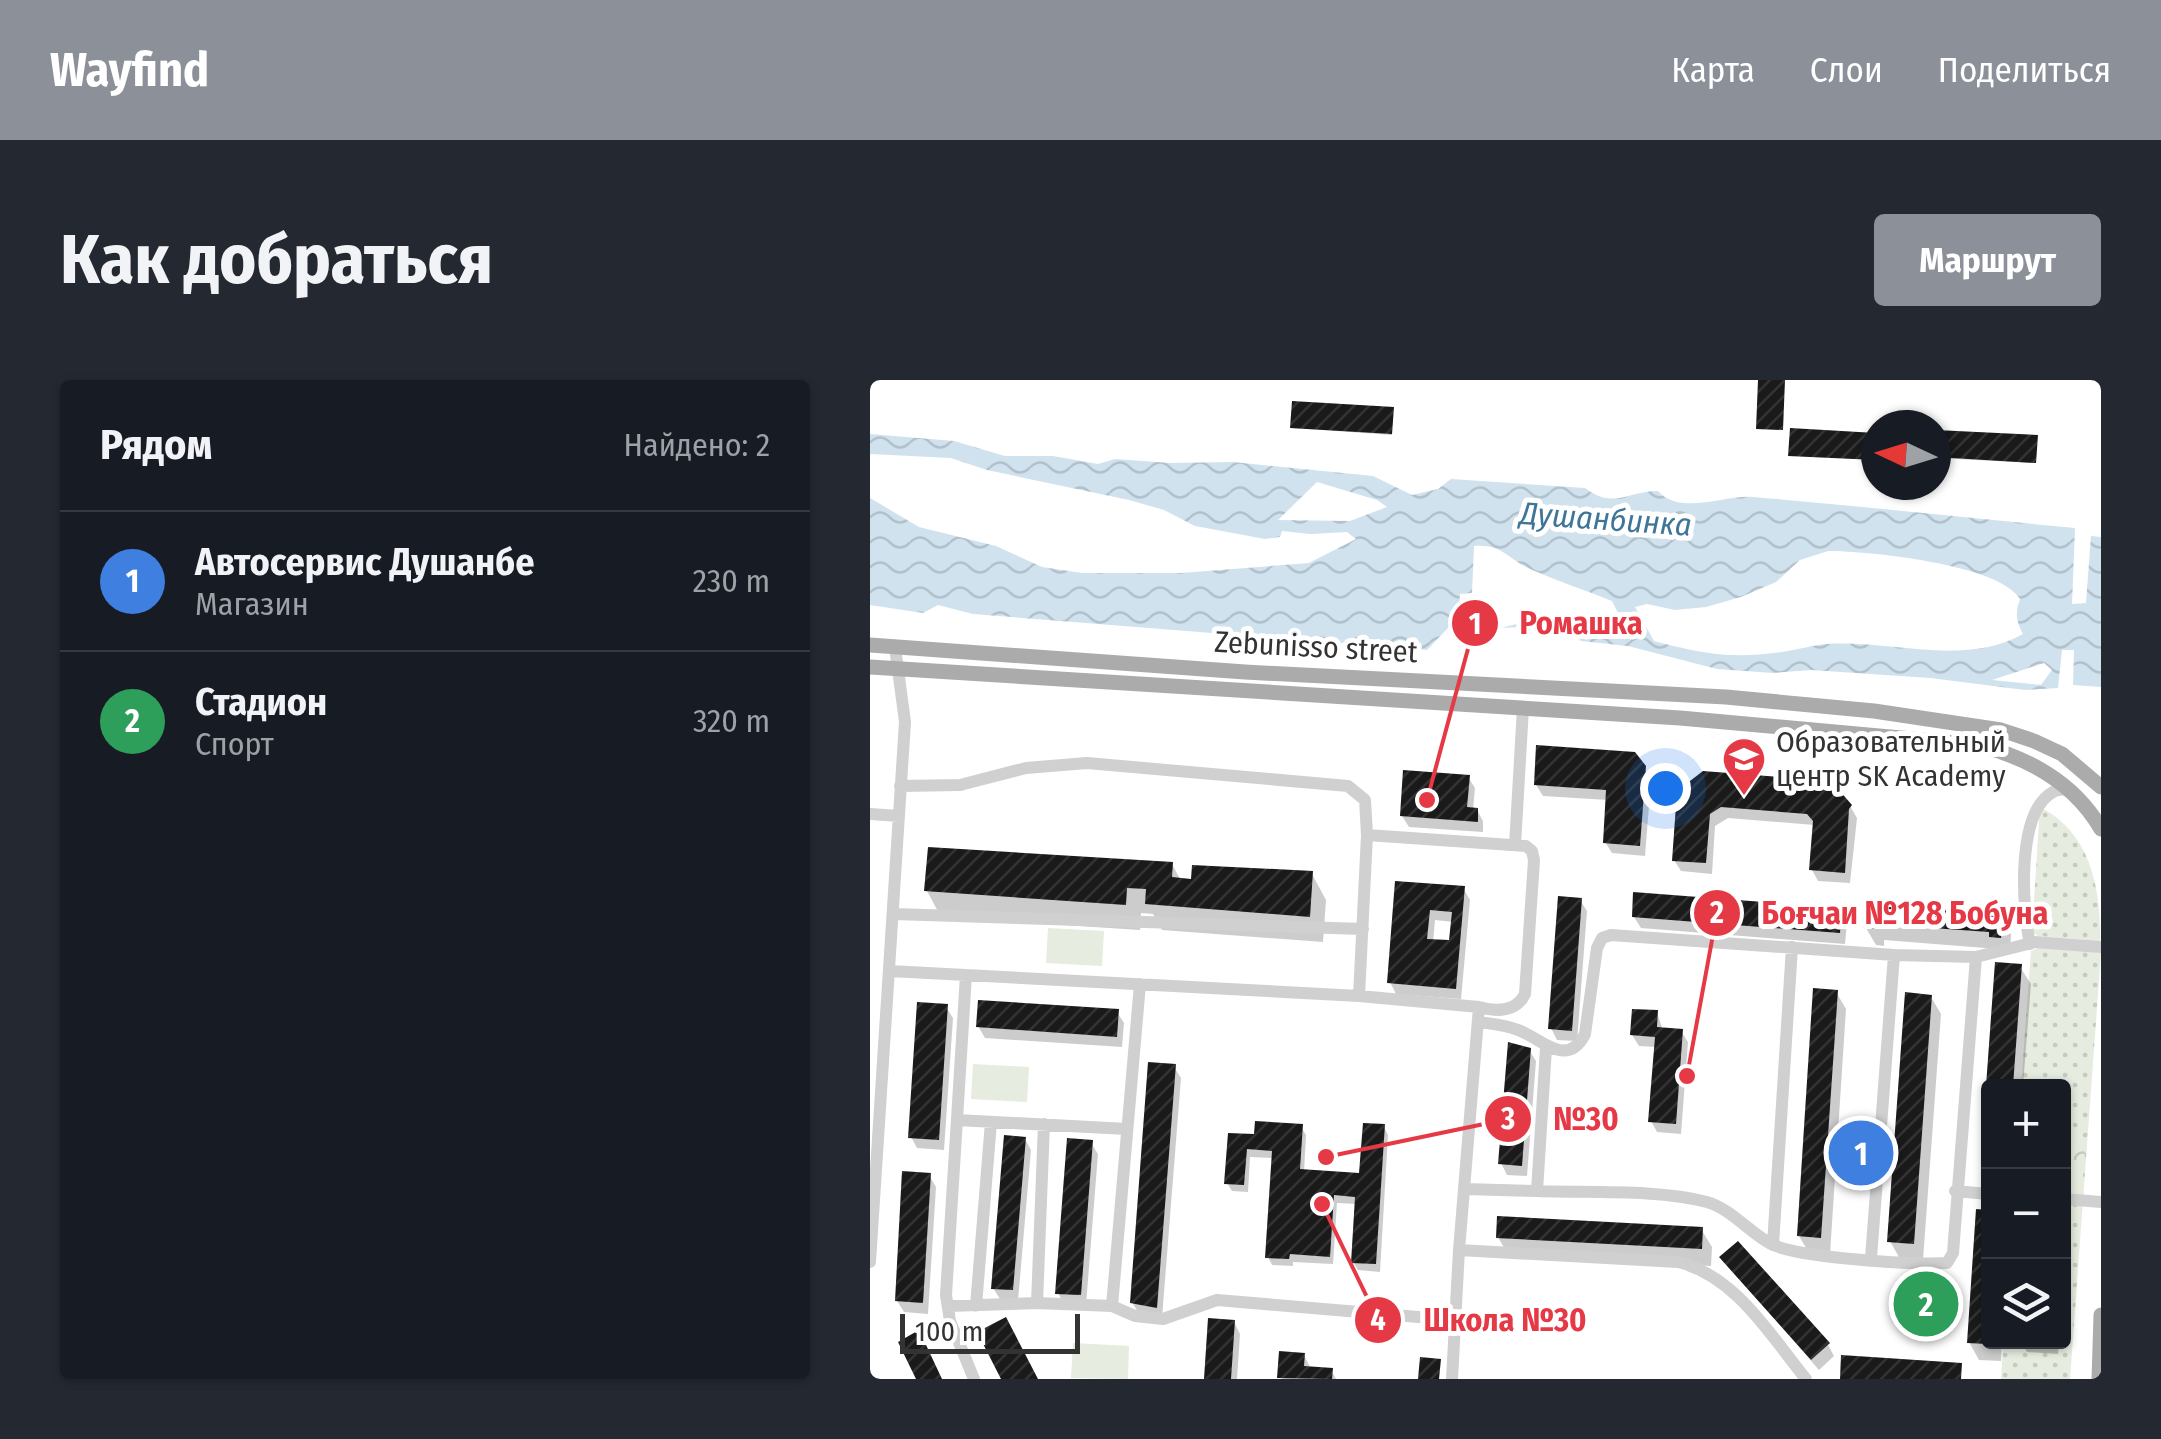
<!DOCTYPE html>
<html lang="ru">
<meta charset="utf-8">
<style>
:root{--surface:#171b24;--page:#242831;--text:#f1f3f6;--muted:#9ea1a6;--line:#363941;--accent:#8c9099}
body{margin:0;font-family:"Fira Sans Condensed",sans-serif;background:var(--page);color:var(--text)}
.controls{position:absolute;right:30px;bottom:30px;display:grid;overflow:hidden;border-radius:10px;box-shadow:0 2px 8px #0004}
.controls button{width:90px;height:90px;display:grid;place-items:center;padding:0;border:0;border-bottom:2px solid var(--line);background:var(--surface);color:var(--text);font:50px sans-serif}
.compass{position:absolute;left:991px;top:30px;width:90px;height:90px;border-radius:50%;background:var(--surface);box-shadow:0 2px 8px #0004;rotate:274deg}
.scale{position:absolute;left:30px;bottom:25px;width:180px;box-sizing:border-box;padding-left:10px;border:5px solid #333;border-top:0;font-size:28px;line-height:35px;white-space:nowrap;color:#333;-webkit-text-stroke:8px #fff;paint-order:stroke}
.you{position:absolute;left:795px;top:408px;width:35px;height:35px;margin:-25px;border:8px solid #fff;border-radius:50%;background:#1a73e8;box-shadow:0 0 0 15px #1a73e833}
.badge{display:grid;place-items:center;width:65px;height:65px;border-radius:50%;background:var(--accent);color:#fff;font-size:32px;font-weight:700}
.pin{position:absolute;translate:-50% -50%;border:5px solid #fff;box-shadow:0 2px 10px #0006}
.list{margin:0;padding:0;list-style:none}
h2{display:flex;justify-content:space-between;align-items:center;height:130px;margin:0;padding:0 40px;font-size:42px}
h2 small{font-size:32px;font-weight:400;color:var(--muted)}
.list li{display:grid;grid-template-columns:65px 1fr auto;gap:30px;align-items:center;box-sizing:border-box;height:140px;padding:0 40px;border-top:2px solid var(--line)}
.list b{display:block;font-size:38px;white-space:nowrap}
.list p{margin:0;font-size:32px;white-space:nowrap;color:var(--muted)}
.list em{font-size:32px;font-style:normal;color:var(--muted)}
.icon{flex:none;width:55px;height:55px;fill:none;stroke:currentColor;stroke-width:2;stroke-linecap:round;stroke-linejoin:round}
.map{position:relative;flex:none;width:1231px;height:999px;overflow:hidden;border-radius:10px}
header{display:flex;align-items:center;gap:60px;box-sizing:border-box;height:140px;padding:0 50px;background:var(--accent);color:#fff}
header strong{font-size:48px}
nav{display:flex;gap:55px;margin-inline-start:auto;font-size:35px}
.intro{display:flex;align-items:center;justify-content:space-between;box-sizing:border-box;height:240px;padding:0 60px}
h1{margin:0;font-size:70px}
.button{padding:25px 45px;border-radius:10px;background:var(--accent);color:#fff;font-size:35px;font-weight:700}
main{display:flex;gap:60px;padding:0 60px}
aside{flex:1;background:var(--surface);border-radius:10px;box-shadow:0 2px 8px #0004}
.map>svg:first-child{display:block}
.grass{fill:url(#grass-dots)}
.forest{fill:url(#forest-crowns)}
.pitch{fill:#e6ecdf}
.water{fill:url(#water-waves);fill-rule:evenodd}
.shadow{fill:#0003;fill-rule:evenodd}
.building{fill:url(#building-hatch);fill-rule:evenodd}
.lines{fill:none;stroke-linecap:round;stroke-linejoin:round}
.minor{stroke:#d0d0d0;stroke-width:12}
.major{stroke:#ababab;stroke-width:15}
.labels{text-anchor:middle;stroke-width:10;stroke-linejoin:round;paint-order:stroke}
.street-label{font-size:30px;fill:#333;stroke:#fff}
.poi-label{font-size:30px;fill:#333;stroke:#fff;text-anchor:start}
.water-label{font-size:32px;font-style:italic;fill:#3f7597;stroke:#fff}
.leader{fill:none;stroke:#e63946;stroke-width:4}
.callout-dot{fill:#e63946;stroke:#fff;stroke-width:4}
.mark-label{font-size:30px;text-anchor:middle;font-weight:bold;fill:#fff}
.callout-label{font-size:32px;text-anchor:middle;font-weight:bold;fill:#e63946;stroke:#fff;stroke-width:10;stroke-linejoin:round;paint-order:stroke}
</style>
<header>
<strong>Wayfind</strong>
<nav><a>Карта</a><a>Слои</a><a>Поделиться</a></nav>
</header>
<div class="intro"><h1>Как добраться</h1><a class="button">Маршрут</a></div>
<main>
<aside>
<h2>Рядом<small>Найдено: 2</small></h2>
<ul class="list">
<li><span class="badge" style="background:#3f7fe0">1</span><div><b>Автосервис Душанбе</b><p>Магазин</p></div><em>230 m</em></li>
<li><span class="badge" style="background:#2e9e5b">2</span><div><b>Стадион</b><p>Спорт</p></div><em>320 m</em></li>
</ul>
</aside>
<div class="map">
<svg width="1231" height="999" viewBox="0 0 1231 999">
<defs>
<pattern id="grass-dots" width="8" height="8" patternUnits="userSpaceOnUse" patternTransform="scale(2.5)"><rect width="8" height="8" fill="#e6ecdf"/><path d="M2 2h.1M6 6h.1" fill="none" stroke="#c6cbc0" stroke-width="1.8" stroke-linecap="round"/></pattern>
<pattern id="forest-crowns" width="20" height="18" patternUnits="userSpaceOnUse" patternTransform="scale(2.5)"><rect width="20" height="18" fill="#e6ecdf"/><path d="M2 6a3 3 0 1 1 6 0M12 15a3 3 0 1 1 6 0" fill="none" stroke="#c6cbc0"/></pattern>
<pattern id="water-waves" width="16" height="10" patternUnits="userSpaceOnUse" patternTransform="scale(2.5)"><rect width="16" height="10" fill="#cfe2ee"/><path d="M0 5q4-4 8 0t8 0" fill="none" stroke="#b2c2cd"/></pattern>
<pattern id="building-hatch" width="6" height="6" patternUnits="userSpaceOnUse" patternTransform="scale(2.5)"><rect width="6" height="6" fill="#1a1a1a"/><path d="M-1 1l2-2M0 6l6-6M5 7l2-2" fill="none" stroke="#333"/></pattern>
</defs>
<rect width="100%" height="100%" fill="#fff"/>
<path class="grass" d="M1170 427C1221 453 1231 509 1230 561L1168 556 1162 552Z
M1176 565 1231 573 1200 999H1131L1133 962H1194V706H1151L1161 571Z"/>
<path class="forest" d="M1194 761 1216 763 1212 806 1194 812Z"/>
<path class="pitch" d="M178 548 234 551 232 586 176 583Z
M103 684 159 687 157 722 101 719Z
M1046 893 1076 895 1072 951 1042 949Z
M203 963 259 966 258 999 201 998Z"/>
<path class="water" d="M0 54 84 61 135 76H183L228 84 245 79 300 83 363 82 503 96 542 115 568 109 581 99 715 108C744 130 757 111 788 111 810 136 854 115 883 117 991 126 1098 138 1205 148L1202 224 1216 223 1221 156 1231 157V307L1203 305 1204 270H1192L1188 308 1155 310 1060 298 941 290 903 293 847 289 758 266 711 261 685 245 632 248C659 240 690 231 711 255 729 257 740 259 754 245L742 221C715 210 687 201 660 189 636 178 633 164 604 166L602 213 590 214 588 243 579 247 557 270 103 234 68 225 53 233 0 225V118L49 147 126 166 172 187 212 193H311L439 183 486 159 477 152 440 154 412 151 410 157 395 159 325 146 294 130 259 120 117 90 81 78 0 74ZM447 102 507 120 517 127 480 141 408 140ZM958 171C998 171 1129 184 1150 219 1145 233 1146 241 1153 254 1094 287 1022 260 957 264 942 265 927 270 912 272 860 279 834 274 784 261L765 227 777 224 805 230 836 227 871 217 906 202 930 180ZM1174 283 1182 290 1171 305 1122 300Z"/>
<path class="shadow" d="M523 31 522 55 423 48Z
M1066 58 1167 59 1166 83 1066 78Z
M774 388 781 400 775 476 742 473 735 462 738 420 673 416 666 405Z
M834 394 980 426 987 438 980 503 948 501 942 490 945 445 858 438 845 446 842 494 811 491 804 480Z
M598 397 605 408 603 430H607L613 441V452L539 447 532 436Z
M302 484 311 501 442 494 456 520 453 562 292 550 283 534 271 533 270 550 71 537 57 511Z
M527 504 593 508 600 520 591 619 526 614 520 602ZM565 540 583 542 581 563 563 562Z
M710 520 717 531 707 661 687 660 681 648Z
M1003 526 1131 536 1141 554 1140 574 1128 569 1014 560V566L1006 565 996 548Z
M970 531 977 542 975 564 771 548 764 537Z
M1128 585 1150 587 1161 604 1153 706H1119Z
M966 612 976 629 960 874 939 873 929 856Z
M1061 617 1071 634 1053 880 1030 879 1020 861Z
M76 627 83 638 74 770 47 768 41 757Z
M247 632 254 643 252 667 115 658 108 646Z
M787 633 793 650 811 651 818 662 811 754 787 752 781 741 786 667 769 666 762 655Z
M659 670 666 681 657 796 637 795 631 783Z
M304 687 311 698 292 938 269 934 262 922Z
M1118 710V801L1112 790Z
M1000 743 1005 751 1000 806 989 805 984 797Z
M431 747 436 755 434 792 492 796 514 747 518 755 510 892 488 890 483 882 487 824 467 823 463 884 423 882V886L402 885 398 877 404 778 380 777 378 812 362 811 357 803 360 755 386 757Z
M155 759 161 770 148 921 130 919 123 908Z
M221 763 228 774 216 925 194 924 188 913Z
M59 795 66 807 58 934 34 932 27 921Z
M1108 832H1118V962H1132L1131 981 1109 980 1099 962Z
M831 849 842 867 841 886 638 875 628 857Z
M852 878 958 965 964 976 949 990Z
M364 942 370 954 367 999H336Z
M1151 962H1189L1188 974 1157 972Z
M434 975 440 987 461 990 466 999H411Z"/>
<path class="building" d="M888 0H915L913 50 886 49Z
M422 21 524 27 522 54 420 48Z
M920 48 1006 53V80L918 76Z
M1066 50 1168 55 1166 83 1066 77Z
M666 365 765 372 776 386 770 466 733 463 736 410 664 405Z
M533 390 600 395 597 427 608 428V442L530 436Z
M833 391 961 401 982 425 979 429 975 493 939 490 943 441 937 434 851 427 840 434 836 483 802 481 807 411Z
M58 467 303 482 302 497 321 499 322 485 443 491 440 537 275 524 276 509 257 508 256 525 54 511Z
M525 501 595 506 586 609 517 603ZM560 530 582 532 579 560 557 559Z
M763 512 972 528 970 553 762 537Z
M688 516 712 518 702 651 678 649Z
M1001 520 1127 529 1126 533 1133 534 1131 558 1119 557V552L1005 544V549L993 548 995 523 1001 524Z
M1125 582 1152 584 1143 706H1116Z
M943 608 968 610 951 858 927 856Z
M1035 612 1062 615 1044 864 1017 862Z
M108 620 249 629 247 657 106 647Z
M47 622 78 624 69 760 38 758Z
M762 629 788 630 787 647 813 649 806 744 778 742 785 657 760 655Z
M638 662 661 668 652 786 628 784Z
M278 682 306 684 287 928 260 923Z
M986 740 1001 741 997 798 982 797Z
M385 741 433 744 430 789 489 793 493 743 515 744 506 884 481 883 485 817 464 815 460 877 420 874 419 879 395 878 402 771 377 769 374 805 354 804 358 753 384 754Z
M134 755 156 757 143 910 121 909Z
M197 758 223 760 211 915 185 914Z
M32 791 61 793 53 923 25 921Z
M1106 829 1118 830V964L1097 963Z
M627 836 833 847 832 869 626 858Z
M868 861 960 963 941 980 849 877Z
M136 937 168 999H131L107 952Z
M338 938 365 940 361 999H334Z
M49 950 72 999H46L28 962Z
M409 971 435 973 434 986 463 988 462 999 407 998Z
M971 975 1092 983 1091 999H970Z
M550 977 571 979 569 999H548Z"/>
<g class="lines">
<path class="minor" d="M30 406 90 405 156 388 217 383 478 406 495 420 497 455 656 466 662 471 664 480 655 614C646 632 627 632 609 627
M0 434 29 436
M645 465 653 328
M24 534 493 549
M1160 564C1152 528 1146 432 1183 412 1188 409 1194 410 1199 409
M20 591 489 616 609 627 589 870 582 999
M96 595 76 915 80 941 104 999
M489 616 497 455
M609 642C622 644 636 645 648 650 670 657 697 690 715 654L727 568 732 558 741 555 1024 575 1106 577 1165 562 1231 567
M87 740 257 749
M594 809 667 811 676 668
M667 811C718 813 789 809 837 822 861 829 879 852 901 864 929 878 1044 885 1077 883L1083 873 1106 577
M1085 811 1118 814
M1194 819 1231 822
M903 865 922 567
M589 870 808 882C866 896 900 955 936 999
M1001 878 1024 575
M0 882 35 342 25 267
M167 923 174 744
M78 926 167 923 242 926 265 936 293 939 347 920 584 940
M106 926 121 742
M242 926 270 604"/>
<path class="major" d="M0 265 375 292 856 317 1004 331 1131 350 1164 361 1192 374 1231 407
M0 287 810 338 1108 365C1159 378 1204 402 1231 449
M1229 999 1231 935"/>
</g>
<defs>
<g id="university-pin" transform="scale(2.25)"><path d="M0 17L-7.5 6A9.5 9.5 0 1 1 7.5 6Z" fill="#e63946" stroke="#fff"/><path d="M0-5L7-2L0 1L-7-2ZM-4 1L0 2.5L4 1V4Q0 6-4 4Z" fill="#fff"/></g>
</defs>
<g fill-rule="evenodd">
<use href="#university-pin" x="874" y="379"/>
</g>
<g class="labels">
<g class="street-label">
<text transform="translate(446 267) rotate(3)" y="10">Zebunisso street</text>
</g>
<g class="poi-label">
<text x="906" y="372">Образовательный<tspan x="906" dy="34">центр SK Academy</tspan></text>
</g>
<g class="water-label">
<text transform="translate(736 139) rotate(4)" y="11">Душанбинка</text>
</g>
</g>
<path class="leader" d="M557 420L605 243M817 696L847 533M456 777L638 739M452 824L508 940"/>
<g class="callout-dot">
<circle cx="557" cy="420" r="10"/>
<circle cx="817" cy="696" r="10"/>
<circle cx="456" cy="777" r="10"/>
<circle cx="452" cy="824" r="10"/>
<circle cx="605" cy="243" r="25"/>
<circle cx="847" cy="533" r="25"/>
<circle cx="638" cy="739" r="25"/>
<circle cx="508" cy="940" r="25"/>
</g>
<g class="mark-label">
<text x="605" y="254">1</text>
<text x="847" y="543">2</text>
<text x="638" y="749">3</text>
<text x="508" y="950">4</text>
</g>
<g class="callout-label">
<text x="711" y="254">Ромашка</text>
<text x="1035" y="544">Боғчаи №128 Бобуна</text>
<text x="716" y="750">№30</text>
<text x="635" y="951">Школа №30</text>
</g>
</svg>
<div class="controls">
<button>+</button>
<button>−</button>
<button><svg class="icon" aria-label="layers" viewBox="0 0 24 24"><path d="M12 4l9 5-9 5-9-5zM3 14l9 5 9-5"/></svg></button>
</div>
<svg class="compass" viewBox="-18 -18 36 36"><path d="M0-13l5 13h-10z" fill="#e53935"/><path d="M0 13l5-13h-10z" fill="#9ea1a6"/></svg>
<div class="scale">100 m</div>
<div class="you"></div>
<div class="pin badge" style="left:991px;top:773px;background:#3f7fe0">1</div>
<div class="pin badge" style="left:1056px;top:924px;background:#2e9e5b">2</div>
</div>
</main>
